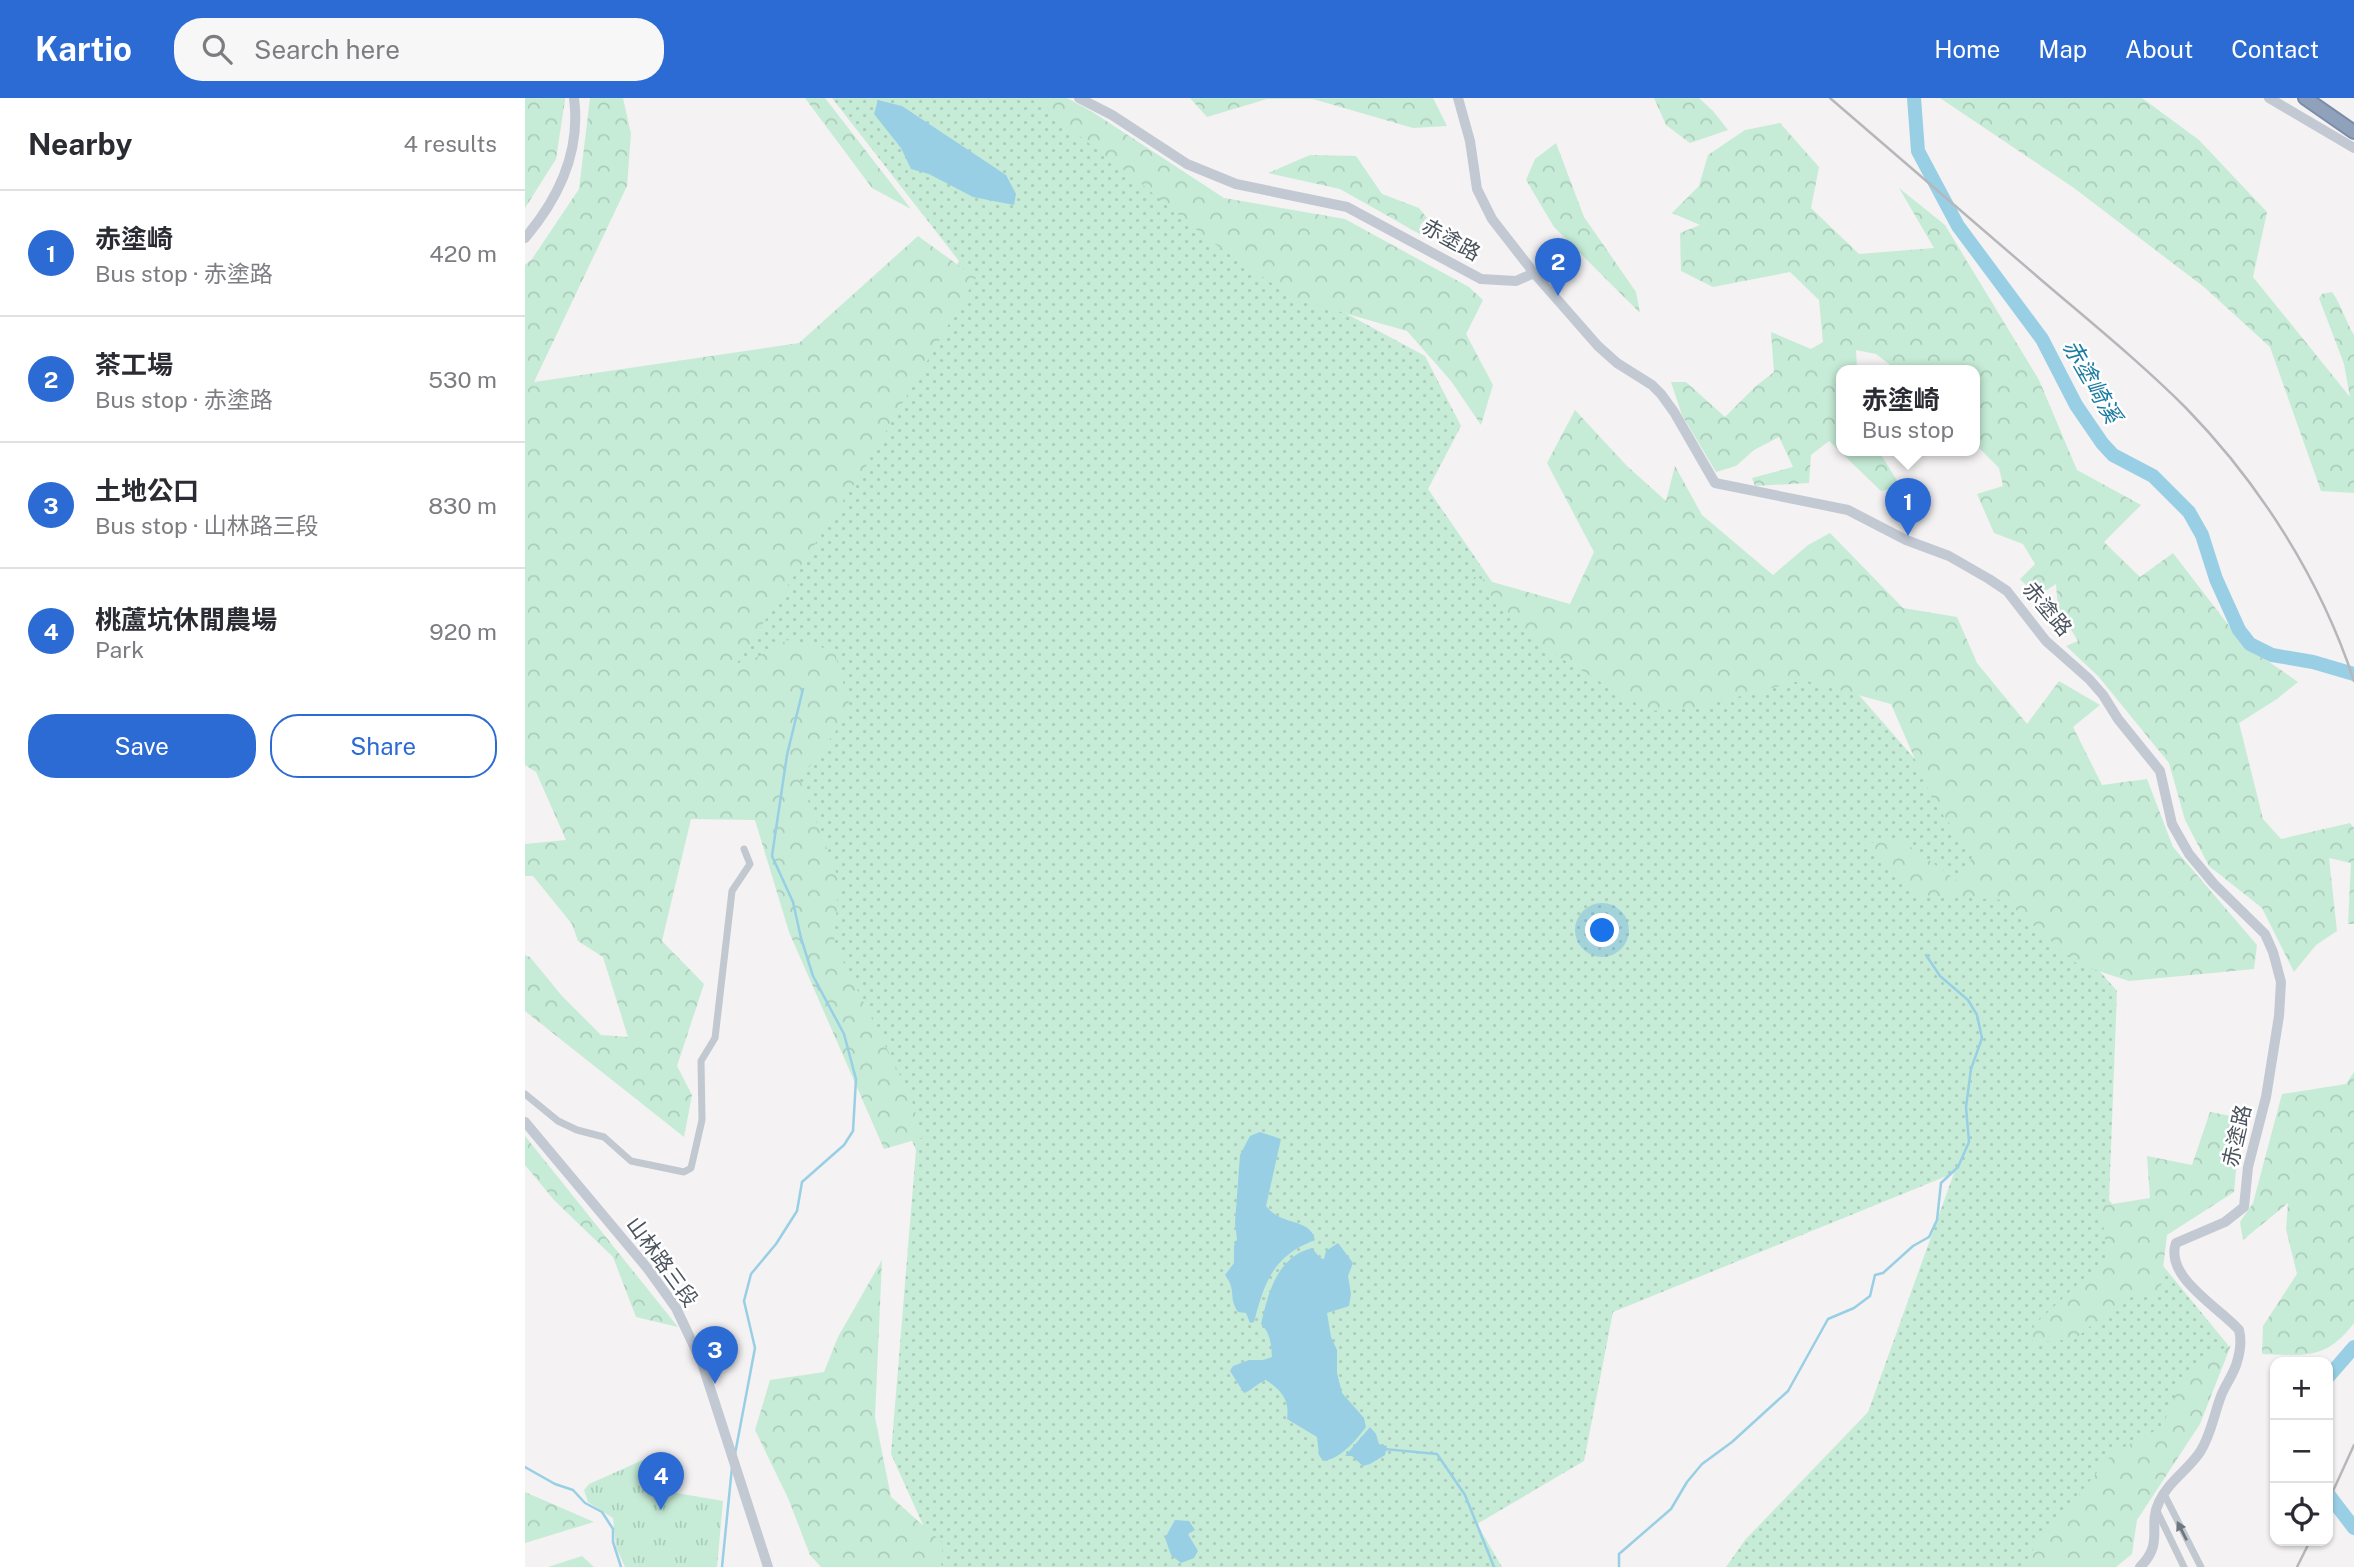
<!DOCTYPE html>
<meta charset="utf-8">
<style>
:root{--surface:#fff;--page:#f7f7f7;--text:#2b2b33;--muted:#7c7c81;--line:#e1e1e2;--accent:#2c6ad4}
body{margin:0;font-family:"Public Sans","Noto Sans TC",sans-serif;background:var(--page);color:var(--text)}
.controls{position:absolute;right:21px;bottom:21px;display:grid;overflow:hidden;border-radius:14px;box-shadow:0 2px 5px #0004}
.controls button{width:63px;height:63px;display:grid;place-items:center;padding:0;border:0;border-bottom:2px solid var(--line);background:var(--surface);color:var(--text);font:35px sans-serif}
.you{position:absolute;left:1078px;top:833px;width:24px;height:24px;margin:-18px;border:5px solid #fff;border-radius:50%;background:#1a73e8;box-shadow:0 0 0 10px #1a73e833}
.badge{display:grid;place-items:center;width:46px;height:46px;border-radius:50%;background:var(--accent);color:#fff;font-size:23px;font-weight:700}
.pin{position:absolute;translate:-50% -58px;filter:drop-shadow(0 2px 4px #0008)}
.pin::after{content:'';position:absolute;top:37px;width:24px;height:21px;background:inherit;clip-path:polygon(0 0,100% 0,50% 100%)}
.popup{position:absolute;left:1311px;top:267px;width:144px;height:91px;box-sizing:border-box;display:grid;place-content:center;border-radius:14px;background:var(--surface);filter:drop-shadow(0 2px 5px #0005);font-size:23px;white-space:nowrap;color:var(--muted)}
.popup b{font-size:26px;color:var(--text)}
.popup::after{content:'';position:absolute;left:50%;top:100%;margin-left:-14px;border:14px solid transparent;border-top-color:var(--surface)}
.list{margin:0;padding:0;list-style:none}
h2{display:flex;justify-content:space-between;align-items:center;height:91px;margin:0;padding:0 28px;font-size:30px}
h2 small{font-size:23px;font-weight:400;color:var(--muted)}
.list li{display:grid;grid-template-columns:46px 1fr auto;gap:21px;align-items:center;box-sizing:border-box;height:126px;padding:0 28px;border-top:2px solid var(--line)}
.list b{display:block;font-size:26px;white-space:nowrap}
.list p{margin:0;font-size:23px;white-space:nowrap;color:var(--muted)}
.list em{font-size:23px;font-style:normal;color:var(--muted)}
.actions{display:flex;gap:14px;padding:21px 28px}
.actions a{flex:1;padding:16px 0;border:2px solid var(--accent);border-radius:28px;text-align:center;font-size:24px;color:var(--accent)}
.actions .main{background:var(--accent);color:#fff}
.icon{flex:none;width:38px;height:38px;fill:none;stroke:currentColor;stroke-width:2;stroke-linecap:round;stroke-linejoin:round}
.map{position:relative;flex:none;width:1829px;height:1469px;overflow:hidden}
header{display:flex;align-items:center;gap:42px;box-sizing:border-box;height:98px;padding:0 35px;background:var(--accent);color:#fff}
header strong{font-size:33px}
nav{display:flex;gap:38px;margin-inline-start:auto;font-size:24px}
.search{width:490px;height:63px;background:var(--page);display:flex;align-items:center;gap:18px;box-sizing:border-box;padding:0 24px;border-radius:28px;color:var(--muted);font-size:26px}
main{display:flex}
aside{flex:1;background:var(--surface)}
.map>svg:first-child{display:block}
.grass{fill:url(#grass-dots)}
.forest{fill:url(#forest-crowns)}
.park{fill:url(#park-tufts)}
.water{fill:#98cfe5}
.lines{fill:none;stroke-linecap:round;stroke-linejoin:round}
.stream{stroke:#98cfe5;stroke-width:2.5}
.river{stroke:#98cfe5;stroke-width:14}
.highway-casing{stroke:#7a8da7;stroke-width:16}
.street{stroke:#c1c8cf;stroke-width:7}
.secondary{stroke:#c2c9d3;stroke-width:10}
.highway{stroke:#8fa1bb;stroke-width:12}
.rail{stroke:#b5b7bb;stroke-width:2.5}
.oneway{fill:#6e7780}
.labels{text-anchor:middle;stroke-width:5;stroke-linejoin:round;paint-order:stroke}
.street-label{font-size:21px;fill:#4b545e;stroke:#fff}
.water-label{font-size:23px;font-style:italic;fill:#1b7ca1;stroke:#fff}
</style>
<header>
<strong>Kartio</strong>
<div class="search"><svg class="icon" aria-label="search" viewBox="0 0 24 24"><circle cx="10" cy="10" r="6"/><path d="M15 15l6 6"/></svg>Search here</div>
<nav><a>Home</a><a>Map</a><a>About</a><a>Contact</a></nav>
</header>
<main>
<aside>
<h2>Nearby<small>4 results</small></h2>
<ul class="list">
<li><span class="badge">1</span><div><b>赤塗崎</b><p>Bus stop · 赤塗路</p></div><em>420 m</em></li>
<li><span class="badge">2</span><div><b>茶工場</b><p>Bus stop · 赤塗路</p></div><em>530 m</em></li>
<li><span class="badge">3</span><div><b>土地公口</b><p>Bus stop · 山林路三段</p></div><em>830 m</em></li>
<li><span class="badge">4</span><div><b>桃蘆坑休閒農場</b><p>Park</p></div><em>920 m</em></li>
</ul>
<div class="actions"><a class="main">Save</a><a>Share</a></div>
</aside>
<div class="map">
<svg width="1829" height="1469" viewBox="0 0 1829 1469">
<defs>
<pattern id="grass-dots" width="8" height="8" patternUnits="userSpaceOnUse" patternTransform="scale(1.75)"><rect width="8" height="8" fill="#c6ecd7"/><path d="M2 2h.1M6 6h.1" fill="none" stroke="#acccbb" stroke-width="1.8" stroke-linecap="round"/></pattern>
<pattern id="forest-crowns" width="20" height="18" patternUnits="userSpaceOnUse" patternTransform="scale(1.75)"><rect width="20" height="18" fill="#c6ecd7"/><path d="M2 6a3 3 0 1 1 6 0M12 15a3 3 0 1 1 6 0" fill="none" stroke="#acccbb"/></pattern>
<pattern id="park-tufts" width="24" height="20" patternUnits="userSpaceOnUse" patternTransform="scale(1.75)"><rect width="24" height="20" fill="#c6ecd7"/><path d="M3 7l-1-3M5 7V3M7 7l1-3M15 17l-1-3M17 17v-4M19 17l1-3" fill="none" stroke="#acccbb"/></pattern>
</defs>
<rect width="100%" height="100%" fill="#f4f2f2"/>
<path class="grass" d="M307 0H512L720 161 900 258 936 328 903 391 976 497 1314 574 1592 893 1584 1102 1703 1247 1682 1297 1528 1469H1201L1220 1442 1343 1314 1429 1075 1088 1214 1059 1363 952 1426 977 1469H417L366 1356 391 1052 184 579 434 163Z"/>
<path class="forest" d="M0 0H40V2L31 61 0 110Z
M65 0H98L106 36 102 88 9 284 274 245 393 138 451 180 337 374 207 573 262 542 309 552 326 612 287 666 274 679 314 782 309 845 386 999 397 1040 359 1051 264 834 230 722 166 721 137 843 179 886 152 968 167 997 159 1039 0 913V857L5 859 37 898 76 937 103 939 78 859 53 843 47 826 8 778H0V746L41 742 11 674 0 667V167L7 161 54 91Z
M280 0H300L386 111 347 90Z
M505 0H542L566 13 699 100 820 121 944 189 958 202 941 236 968 287 956 327 926 283 882 233 770 201 684 142 608 79Z
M665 0H908L922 28 888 30 788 1H742L682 19Z
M1129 0H1174L1188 13 1203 32 1165 45 1141 27Z
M1415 0H1617L1674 42 1742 114 1728 179 1825 299 1819 266 1794 200 1797 196 1807 194C1816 206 1821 224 1829 237V395L1796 393 1745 249 1679 189 1549 90Z
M1255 25 1294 69 1286 110 1334 156 1409 150 1374 90 1420 127 1514 282 1552 372 1616 407 1579 444 1615 479 1648 455 1718 546 1773 584 1752 601 1714 625 1738 721 1756 741 1825 725 1829 730V826H1823L1826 765 1804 760 1812 833 1791 847 1769 874 1737 810 1684 768 1660 722 1644 665 1573 578 1541 548 1553 543 1533 511 1531 486 1512 498 1495 481 1510 466 1498 446 1469 435 1452 396 1478 388 1474 370 1450 346V272H1372L1351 256 1331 252 1332 272H1316V352H1353L1376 389 1356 393 1304 343 1286 357 1284 385 1230 388 1227 380 1268 369 1254 339 1229 352 1211 368 1191 374 1157 317 1146 284H1161L1200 319 1231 288 1249 274 1246 234 1286 251 1298 244 1294 202 1265 174 1188 189 1156 173 1155 135 1175 127 1147 115 1174 88 1183 57 1220 32Z
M1031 45 1059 119 1111 194 1115 215 1029 129 1001 82 1010 61Z
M785 57 831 58 857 96 894 110 902 120 895 127 900 139 815 91 743 75Z
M1050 312 1102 368 1141 403 1150 368 1177 417 1248 477 1283 447 1305 435 1378 510 1432 519 1452 565 1502 626 1534 583 1575 607 1548 629 1577 687 1622 681 1648 749 1732 847 1729 871 1604 883 1552 866 1480 802 1392 797 1344 745 1376 742 1434 784 1448 757 1409 705 1366 606 1278 582 1170 610 1124 613 1019 550 946 478 1045 506 1069 454 1022 365Z
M1829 974V1225C1800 1263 1780 1257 1737 1256L1738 1228 1772 1176 1761 1131 1763 1105 1718 1142 1715 1124 1728 1105 1757 996 1821 986Z
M1685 1014 1716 1020 1709 1094 1642 1137 1635 1196 1599 1200 1550 1241 1507 1245 1509 1227 1583 1158 1575 1108 1625 1100 1622 1058 1667 1067Z
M0 1038 153 1229 111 1219 88 1159 29 1102 0 1067Z
M357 1162 350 1319 366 1399 418 1445 416 1469H296L285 1457 263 1400 230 1332 245 1282 299 1274 313 1239Z
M1706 1247 1675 1326 1612 1422 1607 1456 1591 1469H1498L1507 1453 1588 1355 1637 1329 1659 1277 1682 1258Z
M0 1394 69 1424 0 1445Z
M57 1458 69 1469H23Z"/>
<path class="park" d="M127 1358 146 1394 198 1403 192 1469H100L91 1449 88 1420 63 1404 59 1392 64 1386Z"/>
<path class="water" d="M353 2 377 8 481 77 491 96 489 107 448 99 404 76 386 71 376 50 349 16Z
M735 1034 756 1041 741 1108C757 1129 785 1119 790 1142 748 1158 740 1183 729 1224L725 1225 721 1215 713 1214C703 1199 712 1193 700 1177L709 1165V1148L712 1141 710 1125 715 1057 725 1038Z
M813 1145 828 1165 823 1178 826 1196 824 1208 802 1215 806 1239 812 1252V1275L817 1295 839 1320 841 1329C830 1343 816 1361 798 1363L794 1357 792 1339 762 1321C765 1302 756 1292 741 1282 732 1285 728 1292 719 1295L705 1273 708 1268 724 1262H738L747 1259C746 1246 746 1236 736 1226 743 1195 752 1159 787 1150L795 1160 799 1161 801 1153Z
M845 1329 851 1336 854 1346 862 1348 860 1357 845 1366 838 1368 827 1358H820Z
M650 1422 664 1423 670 1432 663 1436 673 1453 669 1460 656 1465 646 1457 640 1440Z"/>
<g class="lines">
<path class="stream" d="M859 1351 912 1356 940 1397 969 1469
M210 1356 230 1250 219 1203 226 1176 251 1146 272 1113 277 1084 319 1047 328 1033 331 981 319 936 288 878 276 840 268 804 247 758 262 657 278 591
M0 1369 30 1386 48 1392 60 1405 77 1414 88 1431V1444L96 1469
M197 1469 207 1369
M1094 1469V1456L1146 1411 1162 1384 1177 1366 1207 1344 1263 1293 1303 1221 1329 1210 1345 1198 1350 1177 1358 1175 1388 1148 1404 1139 1412 1122 1416 1085 1433 1069 1444 1044 1441 1009 1446 971 1457 940 1452 917 1443 902 1415 878 1401 857"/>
<path class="river" d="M1389 0 1393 53 1433 128 1517 241 1551 307 1577 345 1588 357 1628 378 1664 414 1677 437 1691 481 1714 532 1725 546 1747 557 1788 564 1829 576
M1803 1279 1829 1249
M1803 1396 1829 1430"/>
<g class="highway-casing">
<path id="highway" d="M1780 0 1829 34"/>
</g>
<path class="street" d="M0 996 33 1023 52 1032 79 1039 106 1063 159 1074 166 1070 177 1022 176 963 190 940 207 793 225 766 219 751
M1639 1396 1676 1469
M1632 1413 1659 1469"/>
<path class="secondary" d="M554 0 587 17 662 66 711 86 822 109 956 181 991 183 1009 175
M933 0 945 43 952 91 967 121 1009 175 1073 248 1092 265 1127 287 1136 296 1149 314 1190 385 1323 412 1381 442 1424 458 1464 481 1482 493 1521 543 1564 581 1578 597 1593 621 1635 673 1647 726 1664 756 1689 786 1740 836 1748 854 1756 884 1754 918 1741 999 1723 1069 1719 1109 1700 1124 1651 1145C1639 1179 1695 1210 1714 1232 1717 1243 1715 1254 1712 1264 1709 1276 1700 1287 1696 1298 1689 1316 1686 1337 1675 1354 1663 1372 1643 1384 1634 1404 1622 1429 1640 1444 1615 1469
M1744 0 1829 50
M0 140C34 100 56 53 49 0
M0 1024 123 1171 151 1210 177 1265 243 1469"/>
<use href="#highway" class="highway"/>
<path class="rail" d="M1305 0C1375 60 1444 120 1514 180 1563 222 1615 264 1661 310 1735 386 1796 482 1829 583
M1803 1404 1829 1347
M1772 1469 1785 1443"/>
</g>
<defs><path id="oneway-solid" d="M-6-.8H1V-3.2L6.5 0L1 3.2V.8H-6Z" transform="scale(1.75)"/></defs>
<use class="oneway" href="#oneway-solid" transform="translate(1657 1433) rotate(-117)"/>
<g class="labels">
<g class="street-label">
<text transform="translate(926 142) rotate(29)" y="7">赤塗路</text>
<text transform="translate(1522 511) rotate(50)" y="7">赤塗路</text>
<text transform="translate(1712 1038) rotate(-77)" y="7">赤塗路</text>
<text transform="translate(137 1164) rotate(54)" y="7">山林路三段</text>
</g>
<g class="water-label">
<text transform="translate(1567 283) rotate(60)" y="8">赤塗崎溪</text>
</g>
</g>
</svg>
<div class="controls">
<button>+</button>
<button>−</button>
<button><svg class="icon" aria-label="locate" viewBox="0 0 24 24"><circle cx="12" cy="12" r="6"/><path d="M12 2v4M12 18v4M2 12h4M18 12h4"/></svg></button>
</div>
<div class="you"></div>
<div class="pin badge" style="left:1383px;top:438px">1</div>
<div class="popup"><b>赤塗崎</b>Bus stop</div>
<div class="pin badge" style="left:1033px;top:198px">2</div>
<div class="pin badge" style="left:190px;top:1286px">3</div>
<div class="pin badge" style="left:136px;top:1412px">4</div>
</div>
</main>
